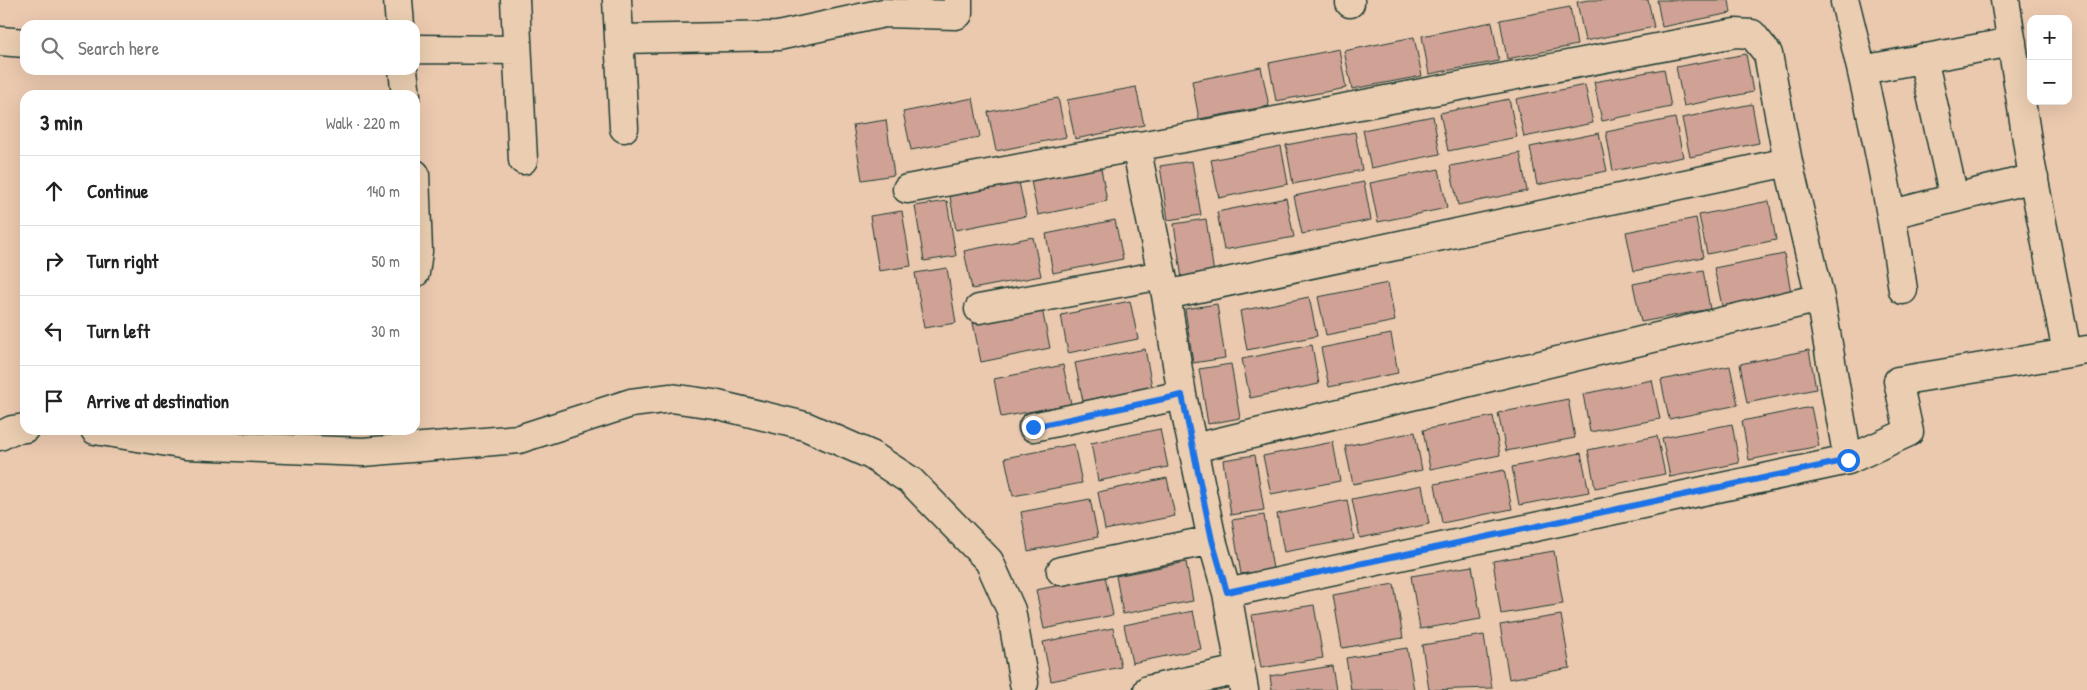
<!DOCTYPE html>
<meta charset="utf-8">
<style>
:root{--surface:#fff;--page:#f6f6f6;--text:#222;--muted:#767676;--line:#e0e0e0}
body{margin:0;font-family:"Patrick Hand",sans-serif;background:var(--page);color:var(--text)}
.controls{position:absolute;right:15px;top:15px;display:grid;overflow:hidden;border-radius:10px;box-shadow:0 5px 20px #0002}
.controls button{width:45px;height:45px;display:grid;place-items:center;padding:0;border:0;border-bottom:1px solid var(--line);background:var(--surface);color:var(--text);font:25px sans-serif}
.stop{position:absolute;width:15px;height:15px;margin:-11px;border:4px solid #1a73e8;border-radius:50%;background:#fff}
.stop.end{background:#1a73e8;border-color:#fff;box-shadow:0 1px 5px #0008}
.list{margin:0;padding:0;list-style:none}
h2{display:flex;justify-content:space-between;align-items:center;height:65px;margin:0;padding:0 20px;font-size:21px}
h2 small{font-size:16px;font-weight:400;color:var(--muted)}
.list li{display:grid;grid-template-columns:32px 1fr auto;gap:15px;align-items:center;box-sizing:border-box;height:70px;padding:0 20px;border-top:1px solid var(--line)}
.list b{display:block;font-size:19px;white-space:nowrap}
.list em{font-size:16px;font-style:normal;color:var(--muted)}
.icon{flex:none;width:28px;height:28px;fill:none;stroke:currentColor;stroke-width:2;stroke-linecap:round;stroke-linejoin:round}
.map{position:relative;flex:none;width:2087px;height:690px;overflow:hidden}
.search{position:absolute;background:var(--surface);box-shadow:0 5px 20px #0002;left:20px;top:20px;width:400px;height:55px;display:flex;align-items:center;gap:12px;box-sizing:border-box;padding:0 18px;border-radius:15px;color:var(--muted);font-size:19px}
.panel{position:absolute;background:var(--surface);box-shadow:0 5px 20px #0002;left:20px;top:90px;width:400px;height:345px;border-radius:15px}
.map>svg:first-child{display:block}
.building{fill:#cfa295;stroke:#1f3d34}
.lines{fill:none;stroke-linecap:round;stroke-linejoin:round}
.minor-casing{stroke:#1f3d34;stroke-width:31}
.minor{stroke:#ebceb1;stroke-width:28}
.route{stroke:#1a73e8;stroke-width:6}
</style>
<div class="map">
<svg width="2087" height="690" viewBox="0 0 2087 690">
<rect width="100%" height="100%" fill="#ebc9af"/>
<filter id="ink" filterUnits="userSpaceOnUse"><feTurbulence type="fractalNoise" baseFrequency=".02" numOctaves="2"/><feDisplacementMap in="SourceGraphic" scale="10" xChannelSelector="R" yChannelSelector="G"/><feConvolveMatrix kernelMatrix="1 2 1 2 8 2 1 2 1" color-interpolation-filters="sRGB"/></filter>
<g filter="url(#ink)">
<path class="building" d="M1589 0H1648L1654 27 1585 41 1577 2Z
M1657 0H1729L1731 13 1662 27Z
M1570 7 1577 45 1507 59 1500 20Z
M1492 22 1499 61 1429 74 1422 36Z
M1414 37 1422 76 1352 89 1344 51Z
M1339 49 1346 88 1276 101 1269 63Z
M1746 54 1753 92 1684 106 1676 67Z
M1261 67 1269 106 1199 119 1192 81Z
M1664 69 1671 107 1602 121 1594 82Z
M1585 85 1593 123 1524 137 1516 99Z
M1136 87 1144 125 1075 139 1067 100Z
M973 98 980 137 911 150 903 112Z
M1058 98 1066 137 996 151 988 112Z
M1509 99 1517 137 1448 151 1440 113Z
M1752 104 1759 143 1690 157 1682 118Z
M1433 116 1440 154 1371 168 1363 130Z
M1675 118 1683 157 1613 171 1606 132Z
M886 120 894 175 862 180 853 125Z
M1355 132 1362 170 1293 184 1286 145Z
M1599 133 1607 171 1537 185 1530 147Z
M1281 146 1288 184 1219 198 1211 160Z
M1520 153 1527 191 1458 205 1450 166Z
M1192 161 1201 215 1168 220 1160 166Z
M1100 163 1107 201 1038 215 1030 176Z
M1439 169 1447 208 1378 222 1370 183Z
M1018 177 1026 216 956 230 949 191Z
M1364 182 1371 220 1302 234 1294 196Z
M1286 198 1294 237 1224 250 1217 212Z
M947 201 956 256 924 261 915 206Z
M1769 201 1776 240 1707 254 1699 215Z
M902 211 911 266 879 271 870 216Z
M1696 218 1703 257 1634 271 1626 232Z
M1206 219 1214 274 1182 279 1174 224Z
M1115 220 1123 259 1053 273 1046 234Z
M1033 237 1041 276 972 289 964 251Z
M1784 254 1791 292 1722 306 1714 268Z
M947 268 956 323 924 328 915 273Z
M1703 270 1710 309 1641 322 1633 284Z
M1388 283 1395 321 1326 335 1318 297Z
M1309 297 1317 336 1247 350 1240 311Z
M1130 301 1138 339 1068 353 1061 315Z
M1217 304 1225 358 1193 363 1185 309Z
M1042 309 1050 348 981 362 973 323Z
M1391 334 1398 373 1329 387 1321 348Z
M1312 345 1319 384 1250 398 1242 359Z
M1145 349 1152 387 1083 401 1075 363Z
M1809 350 1816 389 1747 403 1740 364Z
M1231 364 1240 418 1208 424 1199 369Z
M1063 365 1071 404 1001 417 994 379Z
M1730 366 1738 405 1669 419 1661 380Z
M1652 380 1660 419 1590 432 1583 394Z
M1568 399 1575 438 1506 451 1498 413Z
M1811 407 1819 446 1749 460 1742 421Z
M1493 416 1500 455 1430 469 1423 430Z
M1732 424 1739 463 1670 477 1662 438Z
M1160 429 1168 467 1098 481 1091 443Z
M1415 432 1422 470 1353 484 1345 446Z
M1657 436 1665 474 1595 488 1588 450Z
M1333 442 1340 481 1271 494 1263 456Z
M1074 444 1082 483 1013 496 1005 458Z
M1581 453 1589 492 1519 505 1512 467Z
M1255 455 1264 510 1231 515 1223 460Z
M1504 470 1512 509 1442 523 1435 484Z
M1167 478 1175 516 1105 530 1098 492Z
M1422 485 1429 524 1360 538 1352 499Z
M1090 499 1098 537 1028 551 1021 512Z
M1347 500 1354 539 1284 552 1277 514Z
M1264 515 1273 569 1241 574 1232 520Z
M1554 551 1563 604 1501 614 1493 561Z
M1186 562 1193 601 1123 614 1116 576Z
M1472 566 1481 619 1420 629 1411 576Z
M1105 576 1113 615 1044 629 1036 590Z
M1394 584 1403 638 1342 648 1333 595Z
M1314 605 1323 658 1261 668 1252 615Z
M1193 611 1201 649 1132 663 1124 625Z
M1561 615 1570 668 1509 679 1500 625Z
M1113 628 1121 667 1051 681 1043 642Z
M1484 635 1492 688 1429 690 1422 645Z
M1407 648 1414 690H1351L1346 658Z
M1332 666 1336 690H1272L1270 676Z"/>
<g class="lines">
<g class="minor-casing">
<path id="minor" d="M398 0 400 25
M515 0 523 160
M617 0 624 128
M1350 0V3
M2005 0 2031 165 2067 353
M1845 2C1869 97 1889 193 1903 290
M619 39 778 36 884 13 956 15 958 14V0
M0 41 25 43
M415 49 517 50
M1923 58 1954 198
M403 70 406 95
M1862 70 2012 42
M1136 146 1166 295 1182 395 1212 540 1227 593
M415 174 418 251 415 273
M907 189 1297 117 1735 33 1752 34 1768 54 1788 162 1820 298 1848 460
M1892 214 2034 178
M1166 295 1788 162
M979 309 1162 275
M1033 427 1182 395
M95 430 186 445 363 452 519 439 631 403 671 398 714 404 805 426 871 455 911 481 989 561 1011 610 1024 683
M0 436 12 430 25 428
M1194 448 1820 298
M1061 571 1212 540
M1148 690 1239 670
M1244 690 1227 593 1848 460 1909 432 1898 381 2087 350"/>
</g>
<use href="#minor" class="minor"/>
</g>
</g>
<g class="lines" filter="url(#ink)">
<path class="route" d="M1033 427 1182 395 1212 540 1227 592 1848 460"/>
</g>
</svg>
<div class="controls">
<button>+</button>
<button>−</button>
</div>
<div class="stop" style="left:1848px;top:460px"></div>
<div class="stop end" style="left:1033px;top:427px"></div>
<div class="search"><svg class="icon" aria-label="search" viewBox="0 0 24 24"><circle cx="10" cy="10" r="6"/><path d="M15 15l6 6"/></svg>Search here</div>
<section class="panel">
<h2>3 min<small>Walk · 220 m</small></h2>
<ul class="list">
<li><svg class="icon" aria-label="ahead" viewBox="0 0 24 24"><path d="M12 20V5M6 11l6-6 6 6"/></svg><div><b>Continue</b></div><em>140 m</em></li>
<li><svg class="icon" aria-label="right" viewBox="0 0 24 24"><path d="M7 20v-9h11M14 6l5 5-5 5"/></svg><div><b>Turn right</b></div><em>50 m</em></li>
<li><svg class="icon" aria-label="left" viewBox="0 0 24 24"><path d="M17 20v-9H6M10 6l-5 5 5 5"/></svg><div><b>Turn left</b></div><em>30 m</em></li>
<li><svg class="icon" aria-label="arrive" viewBox="0 0 24 24"><path d="M6 21V4h12l-3 4 3 4H6"/></svg><div><b>Arrive at destination</b></div></li>
</ul>
</section>
</div>
